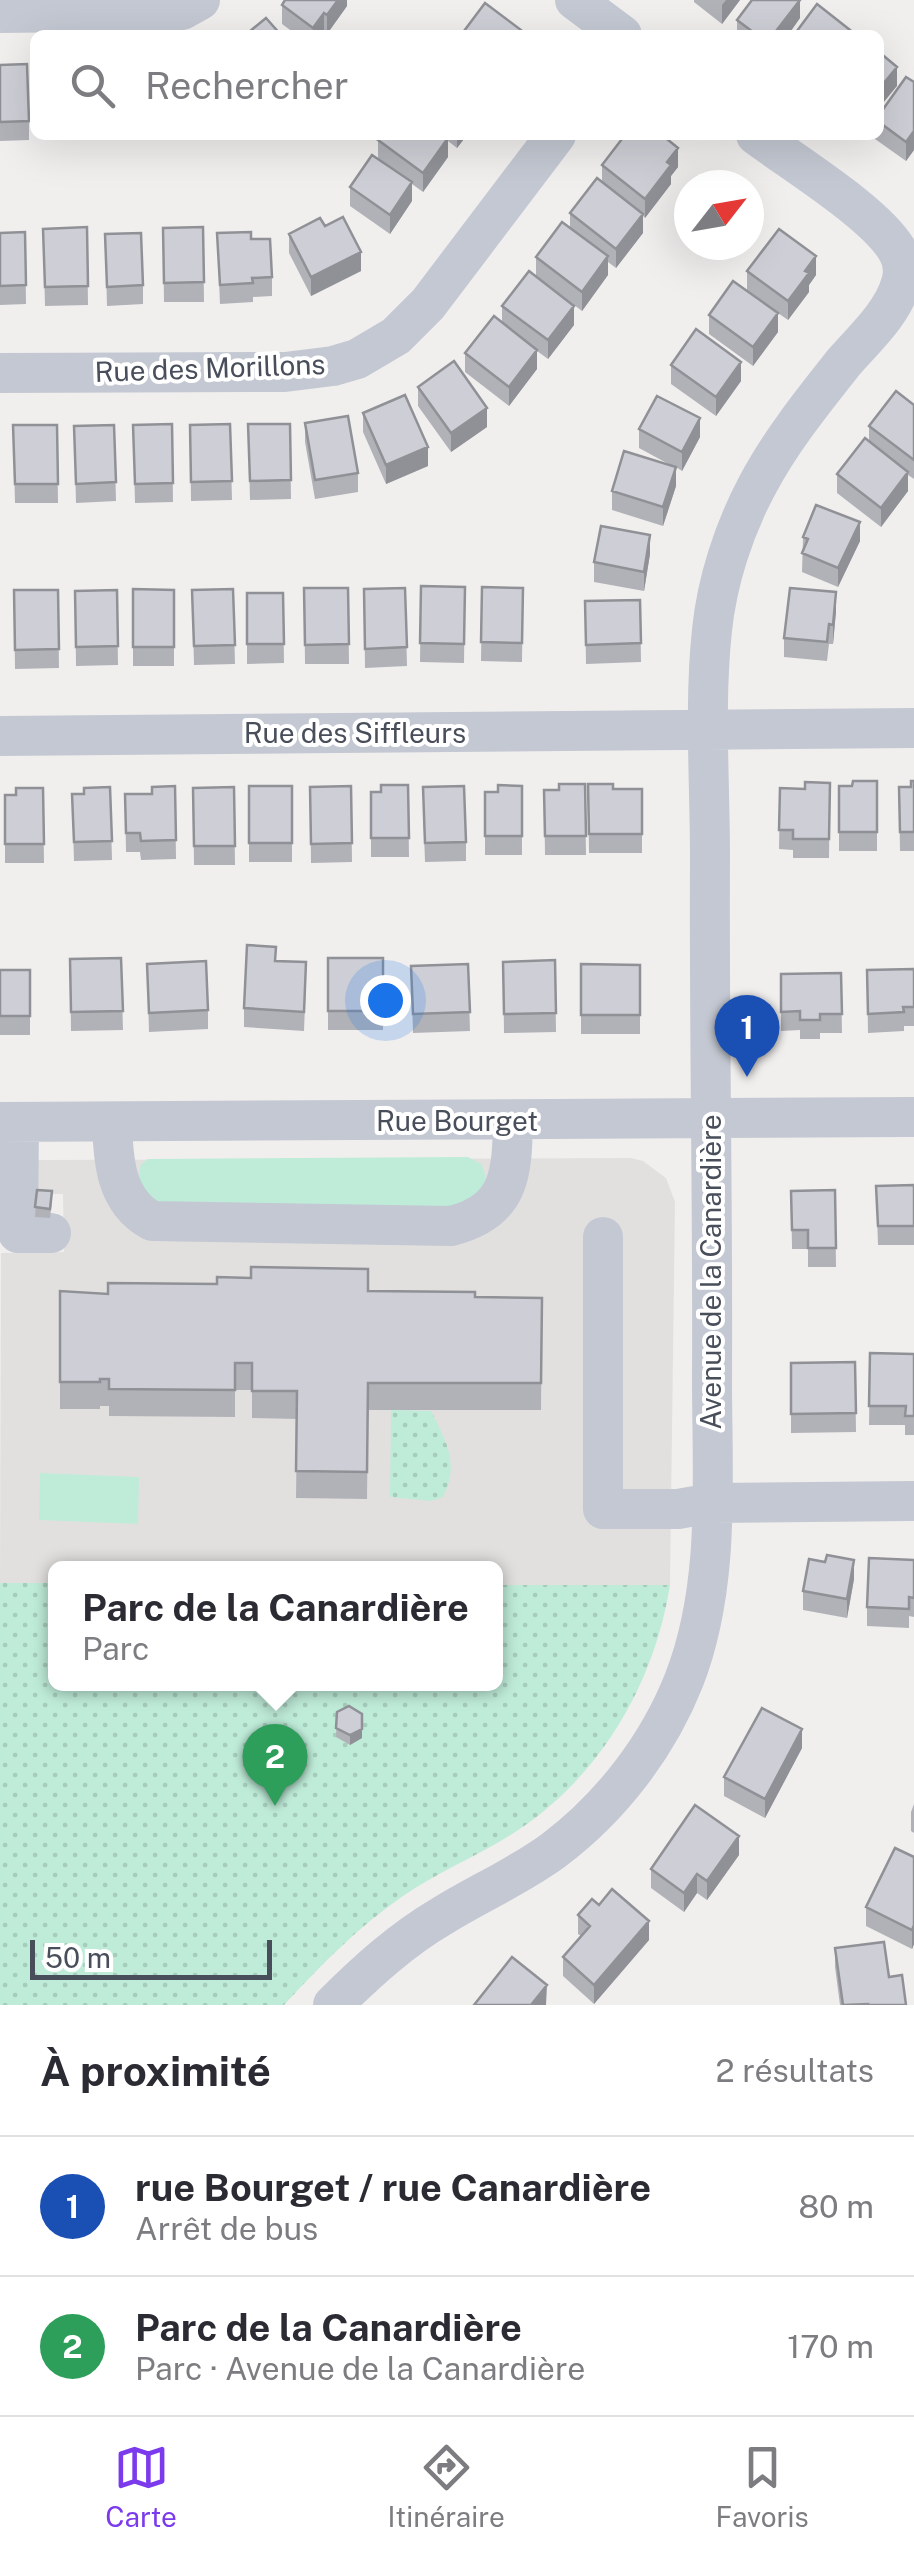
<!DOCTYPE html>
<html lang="fr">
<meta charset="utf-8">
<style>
:root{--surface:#fff;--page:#f7f7f7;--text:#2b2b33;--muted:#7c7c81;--line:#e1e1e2;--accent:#7c3aed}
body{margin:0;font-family:"Public Sans",sans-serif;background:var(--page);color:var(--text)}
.compass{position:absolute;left:674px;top:170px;width:90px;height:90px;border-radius:50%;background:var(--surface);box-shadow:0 10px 40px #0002;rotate:59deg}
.scale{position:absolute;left:30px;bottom:25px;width:242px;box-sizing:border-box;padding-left:10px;border:5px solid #484e5a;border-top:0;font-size:28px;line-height:35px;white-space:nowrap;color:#484e5a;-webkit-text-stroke:8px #fff;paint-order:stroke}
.you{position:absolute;left:385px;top:1000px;width:35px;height:35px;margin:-25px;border:8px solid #fff;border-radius:50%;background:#1a73e8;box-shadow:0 0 0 15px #1a73e833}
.badge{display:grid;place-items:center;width:65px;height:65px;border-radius:50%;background:var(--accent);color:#fff;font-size:32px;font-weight:700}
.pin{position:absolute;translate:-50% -82px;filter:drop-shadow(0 2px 5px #0008)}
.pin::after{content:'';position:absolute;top:52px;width:35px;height:30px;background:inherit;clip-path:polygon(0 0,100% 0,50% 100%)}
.popup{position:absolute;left:48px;top:1561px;width:455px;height:130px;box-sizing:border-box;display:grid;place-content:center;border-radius:15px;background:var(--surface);filter:drop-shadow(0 2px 8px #0005);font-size:32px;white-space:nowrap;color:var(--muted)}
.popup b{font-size:38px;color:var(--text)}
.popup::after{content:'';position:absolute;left:50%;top:100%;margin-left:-20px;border:20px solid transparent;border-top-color:var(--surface)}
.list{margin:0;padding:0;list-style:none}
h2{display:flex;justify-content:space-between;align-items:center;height:130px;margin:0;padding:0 40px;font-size:42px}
h2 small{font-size:32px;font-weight:400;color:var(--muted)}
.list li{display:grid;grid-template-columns:65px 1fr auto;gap:30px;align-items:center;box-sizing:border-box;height:140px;padding:0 40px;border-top:2px solid var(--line)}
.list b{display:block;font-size:38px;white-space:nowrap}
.list p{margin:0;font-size:32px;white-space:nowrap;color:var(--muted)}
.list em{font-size:32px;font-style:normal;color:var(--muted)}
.icon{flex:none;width:55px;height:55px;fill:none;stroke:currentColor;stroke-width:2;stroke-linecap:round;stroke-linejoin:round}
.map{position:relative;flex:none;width:914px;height:2005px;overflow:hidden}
.search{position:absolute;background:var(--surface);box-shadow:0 10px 40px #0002;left:30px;right:30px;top:30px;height:110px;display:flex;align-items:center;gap:25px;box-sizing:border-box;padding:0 35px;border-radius:15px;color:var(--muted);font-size:38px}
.sheet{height:410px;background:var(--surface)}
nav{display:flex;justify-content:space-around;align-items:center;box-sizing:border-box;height:140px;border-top:2px solid var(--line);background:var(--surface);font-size:28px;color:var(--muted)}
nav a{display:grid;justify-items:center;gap:5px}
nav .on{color:var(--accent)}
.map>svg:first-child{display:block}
.education{fill:#e2e0df}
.grass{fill:#bfecd9}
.park{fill:url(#park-dots)}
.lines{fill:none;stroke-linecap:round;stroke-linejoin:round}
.minor{stroke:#c3c8d2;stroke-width:40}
.wall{fill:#b1b2b8}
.shaded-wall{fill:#909196}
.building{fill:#cecfd6;stroke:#909196;stroke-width:2.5}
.labels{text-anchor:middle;stroke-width:8;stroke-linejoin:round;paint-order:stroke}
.street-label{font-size:28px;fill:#484e5a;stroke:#fff}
</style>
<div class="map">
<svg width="914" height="2005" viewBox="0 0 914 2005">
<defs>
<pattern id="park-dots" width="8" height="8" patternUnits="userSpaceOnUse" patternTransform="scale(2.5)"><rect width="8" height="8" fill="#bfecd9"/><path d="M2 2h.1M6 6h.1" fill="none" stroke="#a6ccbc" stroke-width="1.8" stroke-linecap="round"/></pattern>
</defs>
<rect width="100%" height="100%" fill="#f1efee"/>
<path class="education" d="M631 1158 643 1161 666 1178 675 1202 670 1585H495V1568H55V1583H0L1 1253 64 1252 63 1194H31L30 1160Z"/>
<path class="grass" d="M468 1157 481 1164C493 1185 477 1195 462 1208L155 1206 138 1180 141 1164 148 1159Z
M40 1473 139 1477 138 1524 39 1520Z"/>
<path class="park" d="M391 1410 431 1411C446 1440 460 1464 443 1497L431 1501 390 1497Z
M0 1583H55V1684H495V1585H670C654 1686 598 1781 509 1836 475 1857 436 1873 403 1896 358 1927 321 1965 284 2005H0Z"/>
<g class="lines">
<path class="minor" d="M575 0 622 35
M0 13 167 11 182 10 200 0
M0 373 285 372 333 366 357 359 396 336 428 304 556 135
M0 736 914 728
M0 1122 914 1117
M19 1122 18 1233H51
M112 1122C113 1159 115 1201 152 1221L451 1226C511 1211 512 1173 513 1120
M603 1237V1509H678L712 1503 914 1501
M333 2005C366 1972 401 1940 442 1916 479 1893 519 1876 554 1850 611 1807 658 1746 684 1680 721 1586 712 1478 712 1379 713 1205 709 1032 710 858 710 783 704 705 712 630 717 581 734 529 757 486 780 442 813 401 844 362 864 339 893 313 901 283 904 273 903 261 898 252 879 215 792 162 756 135"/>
</g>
<path class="wall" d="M347 0V6L327 34 324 32 322 35H297L282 24V5Z
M694 0H740L722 24 694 2Z
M800 18 788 35H737V20Z
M0 65 29 121V140L0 141Z
M914 82V150L906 161 875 139V135H879V115Z
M110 135H147V140H110Z
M382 135H467L457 148 448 141V157L423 192 412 184V201L390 234 350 206V187L378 159V140Z
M602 165 678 167 671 176V184L645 218 643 216V233L616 268 608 262V275L582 311 536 276V257L570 228V213L602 182Z
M325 226 361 271 311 296 289 253V234Z
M87 227 88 305 45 306 43 229Z
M203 227 204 302H164L163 228Z
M25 232 26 304 0 305V233Z
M217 233 251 239 272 277V296L253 297V302L220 304Z
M105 234 143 285V304L107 306Z
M747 271 816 275 809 285V292L788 320 778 313V332L753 366 709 334V315L772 308 747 290Z
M502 306 574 325 548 359 537 351V369L509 406 465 372V353L502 323Z
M671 365 741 381 716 416 671 384Z
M418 387 487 427 451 452 418 406Z
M914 405V479L908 475V491L881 527 837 493V474L869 442V426Z
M363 413 428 466 386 484 363 432Z
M305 423 358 473V492L315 499 305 442Z
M172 424 173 502 135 503 133 425Z
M230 424 232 500 191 501 190 425Z
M248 424H290L291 499 250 500Z
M13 425H57L58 503H15Z
M114 425 116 501 76 503 74 426Z
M639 429 700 437 682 471 676 467V486L663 526 612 510V491L674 467 639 448Z
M803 537 860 541 838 587 802 572Z
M650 554 644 591 594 582V562Z
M421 586 465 587 464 663 420 662Z
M482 587 523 588 522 662 481 661Z
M304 588H348L349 664H305Z
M405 588 407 666 365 668 364 589Z
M133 589 174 590V666H133Z
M233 589 235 664 194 665 192 590Z
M14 590H58L59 668 15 669Z
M117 590 118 665 76 666 75 591Z
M247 593H283L284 663 247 664Z
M640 600 641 662 586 664 585 601Z
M836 611 833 644H829L827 661 784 657V638Z
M877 781V851H839V786H852Z
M914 781V851H900L899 787H911Z
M830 783 829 858H793V850L779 849 780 788 805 789Z
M585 784 586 855H545L544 790H559Z
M588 784 613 789H642V853H589Z
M408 785 409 857H371V792H381Z
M175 786 176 859 141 860 140 852H126L125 794H152Z
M249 786H292V862H249Z
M351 786 352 862 311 863 310 787Z
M522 786V855H485V792H498Z
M110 787 112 860 74 861 72 794H84Z
M234 787 235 865H194L193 788Z
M43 788 44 863H5V795H16Z
M423 806 466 842V861L425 862Z
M121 958 123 1030 71 1031 70 959Z
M328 958H383V1030H328Z
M555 960 556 1032 504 1033 503 962Z
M276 961 306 981 304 1031 244 1027V1008Z
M147 964 208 1010V1029L149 1032Z
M468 964 470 1031 413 1033 411 966Z
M581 964 640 965V1034H581Z
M914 969V1026H904V1031L868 1033 867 970Z
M0 970H30V1035H0Z
M841 973 842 1033H820V1039H800V1030L781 1031V974Z
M914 1185V1245H878L876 1186Z
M37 1190 52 1201 50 1218 35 1217Z
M835 1190 836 1267H808V1249H792L791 1191Z
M60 1291 108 1294 368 1291 475 1297 542 1298 541 1410H368L367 1499 296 1498 297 1419 252 1418V1390H235V1417L109 1416V1406H100V1409H60Z
M870 1353 914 1354V1435H905V1425H869Z
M855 1362 856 1432 791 1433V1363Z
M914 1560V1617L909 1616V1628L867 1626V1607Z
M854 1579 847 1618 803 1610V1591Z
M337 1712 362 1714V1738L350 1745 336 1737Z
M802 1748 765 1818 724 1796V1777Z
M914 1804V1833L911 1831V1812Z
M739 1855 707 1900 697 1893 684 1912 651 1888V1869Z
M914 1857V1944L912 1949 866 1926V1907Z
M578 1915 649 1940 594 2004 563 1976V1957L581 1936 578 1934Z
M835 1948 889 1977 906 2005H840L835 1967Z"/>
<path class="shaded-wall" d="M338 0H347V6L327 34V15Z
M726 0H740L722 24V5Z
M800 0V18L788 35H773Z
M324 13V32L322 35H313V28Z
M897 67V86L879 108V89Z
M914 131V150L906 161V142Z
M177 135H197L177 139Z
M457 135H467L457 148Z
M448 138V157L423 192V173Z
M678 148V167L671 176V184L645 218V199L667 162Z
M412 182V201L390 234V215Z
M643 214V233L616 268V249Z
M361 252V271L311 296V277Z
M608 256V275L582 311V292Z
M816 256V275L809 285V292L788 320V301L805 271Z
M574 306V325L548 359V340Z
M778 313V332L753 366V347Z
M537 350V369L509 406V387Z
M741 362V381L716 416V397Z
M487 408V427L451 452V433Z
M700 418V437L682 471V452Z
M428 447V466L386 484V465Z
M676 467V486L663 526V507Z
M908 472V491L881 527V508Z
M860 522V541L838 587V568Z
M650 535V554L644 591V572Z
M836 592V611L833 644V625Z
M854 1560V1579L847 1618V1599Z
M362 1729V1738L350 1745V1735Z
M802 1729V1748L765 1818V1799Z
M739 1836V1855L707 1900V1881Z
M697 1874V1893L684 1912V1893Z
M649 1921V1940L594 2004V1985Z
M914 1925V1944L912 1949V1930Z
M547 1985 546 2005H531Z"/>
<path class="building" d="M285 0H338L327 15 324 13 313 28 282 5Z
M752 0H800L773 35H757L737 20Z
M485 3 525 33 524 35H461Z
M817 4 850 30 846 35H794Z
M266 18 281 35H253L249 32Z
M879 52 897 67 879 89Z
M27 64 29 121 0 122V65Z
M906 77 914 82V131L906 142 879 122V115Z
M382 135H445L448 138 423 173 378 140Z
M625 135 633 136 634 135H662L678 148 667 162 671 165 645 199 602 165Z
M372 155 412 182 390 215 350 187Z
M597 178 643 214 616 249 570 213Z
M343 217 361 252 311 277 289 234 320 218 325 226Z
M562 222 608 256 582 292 536 257Z
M87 227 88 286 45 287 43 229Z
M203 227 204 282 164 283 163 228Z
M779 229 816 256 805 271 809 273 788 301 747 271Z
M25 232 26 285 0 286V233Z
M251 232V239H270L272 277 252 278 253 283 220 285 217 233Z
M141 233 143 285 107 287 105 234Z
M529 271 574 306 548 340 502 306Z
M733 281 778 313 753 347 709 315Z
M494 316 537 350 509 387 465 353Z
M696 329 741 362 716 397 671 365Z
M454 361 487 408 451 433 418 387Z
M896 391 914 405V460L869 426Z
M405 395 428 447 386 465 363 413Z
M657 396 700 418 682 452 639 429Z
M348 416 358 473 315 480 305 423Z
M172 424 173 483 135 484 133 425Z
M230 424 232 481 191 482 190 425Z
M248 424H290L291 480 250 481Z
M13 425H57L58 484H15Z
M114 425 116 482 76 484 74 426Z
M865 438 908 472 881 508 837 474Z
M624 451 676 467 663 507 612 491Z
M816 505 860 522 838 568 802 553 808 539 803 537Z
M601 526 650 535 644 572 594 562Z
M421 586 465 587 464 644 420 643Z
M482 587 523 588 522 643 481 642Z
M304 588H348L349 644 305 645Z
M405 588 407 647 365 649 364 589Z
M790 588 836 592 833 625 829 624 827 642 784 638Z
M133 589 174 590V647H133Z
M233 589 235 645 194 646 192 590Z
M14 590H58L59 649 15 650Z
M117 590 118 646 76 647 75 591Z
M247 593H283L284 644H247Z
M640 600 641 643 586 645 585 601Z
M853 781H877V832H839V786H852Z
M911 781H914V832H900L899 787H911Z
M805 782 830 783 829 839H793V830H779L780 788 805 789Z
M559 784H585L586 836H545L544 790H559Z
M588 784H613V789H642V834H589Z
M381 785H408L409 838H371V792H381Z
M498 785 522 786V836H485V792H498Z
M175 786 176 840 141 841 140 833H126L125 794H152V787Z
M249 786H292V843H249Z
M351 786 352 843 311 844 310 787Z
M464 786 466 842 425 843 423 787Z
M110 787 112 841 74 842 72 794H84V788Z
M234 787 235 846H194L193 788Z
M16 788H43L44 844H5V795H16Z
M247 945 276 947 275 961 306 962 304 1012 244 1008Z
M121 958 123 1011 71 1012 70 959Z
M328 958H383V1011H328Z
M555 960 556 1013 504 1014 503 962Z
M206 961 208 1010 149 1013 147 964Z
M468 964 470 1012 413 1014 411 966Z
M581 964 640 965V1015H581Z
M914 969V1007H903L904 1012 868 1014 867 970Z
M0 970H30V1016H0Z
M841 973 842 1014H820V1020H800V1011L781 1012V974Z
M914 1185V1226H878L876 1186Z
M37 1190 52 1191 50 1209 35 1207Z
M835 1190 836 1248H808V1230H792L791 1191Z
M251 1267 368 1269V1291L475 1292V1297L542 1298 541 1383H368L367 1472 296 1471 297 1391H252V1363H235V1390L109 1389V1379H100V1382H60V1291L108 1294V1283L217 1284V1277L251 1278Z
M870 1353 914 1354V1416H905L906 1406H869Z
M855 1362 856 1413 791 1414V1363Z
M827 1555 854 1560 847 1599 803 1591 809 1559 825 1562Z
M869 1558 914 1560V1598L909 1597V1609L867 1607Z
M349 1706 362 1714V1729L350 1735 336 1728 337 1712Z
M762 1708 802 1729 765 1799 724 1777Z
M695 1805 739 1836 707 1881 697 1874 684 1893 651 1869Z
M895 1848 914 1857V1925L912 1930 866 1907Z
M612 1889 649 1921 594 1985 563 1957 590 1926 578 1915 592 1899 599 1905Z
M884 1942 889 1977 902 1975 906 2005H868V2004L843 2005 835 1948Z
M512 1957 547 1985 531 2005H474Z"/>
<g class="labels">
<g class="street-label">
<text transform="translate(210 368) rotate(-2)" y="10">Rue des Morillons</text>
<text x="355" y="743">Rue des Siffleurs</text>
<text x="457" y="1131">Rue Bourget</text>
<text transform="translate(711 1272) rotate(-90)" y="10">Avenue de la Canardière</text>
</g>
</g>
</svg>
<svg class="compass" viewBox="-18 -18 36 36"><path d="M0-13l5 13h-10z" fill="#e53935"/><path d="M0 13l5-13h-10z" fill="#7c7c81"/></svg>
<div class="scale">50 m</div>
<div class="you"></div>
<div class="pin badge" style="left:747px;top:1077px;background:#1a4fb4">1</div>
<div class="pin badge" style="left:275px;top:1806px;background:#2e9e5b">2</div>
<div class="popup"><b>Parc de la Canardière</b>Parc</div>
<div class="search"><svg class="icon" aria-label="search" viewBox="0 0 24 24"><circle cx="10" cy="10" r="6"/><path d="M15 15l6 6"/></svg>Rechercher</div>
</div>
<section class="sheet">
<h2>À proximité<small>2 résultats</small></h2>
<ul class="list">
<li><span class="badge" style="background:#1a4fb4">1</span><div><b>rue Bourget / rue Canardière</b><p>Arrêt de bus</p></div><em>80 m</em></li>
<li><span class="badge" style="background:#2e9e5b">2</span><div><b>Parc de la Canardière</b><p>Parc · Avenue de la Canardière</p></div><em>170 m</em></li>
</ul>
</section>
<nav>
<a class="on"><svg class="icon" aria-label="map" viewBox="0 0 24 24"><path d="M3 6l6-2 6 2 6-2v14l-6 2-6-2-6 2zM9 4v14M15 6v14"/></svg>Carte</a>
<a><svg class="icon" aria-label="directions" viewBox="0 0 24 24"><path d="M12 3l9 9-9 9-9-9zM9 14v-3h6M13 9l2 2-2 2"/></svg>Itinéraire</a>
<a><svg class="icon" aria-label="saved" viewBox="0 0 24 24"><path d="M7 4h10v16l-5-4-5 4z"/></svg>Favoris</a>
</nav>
